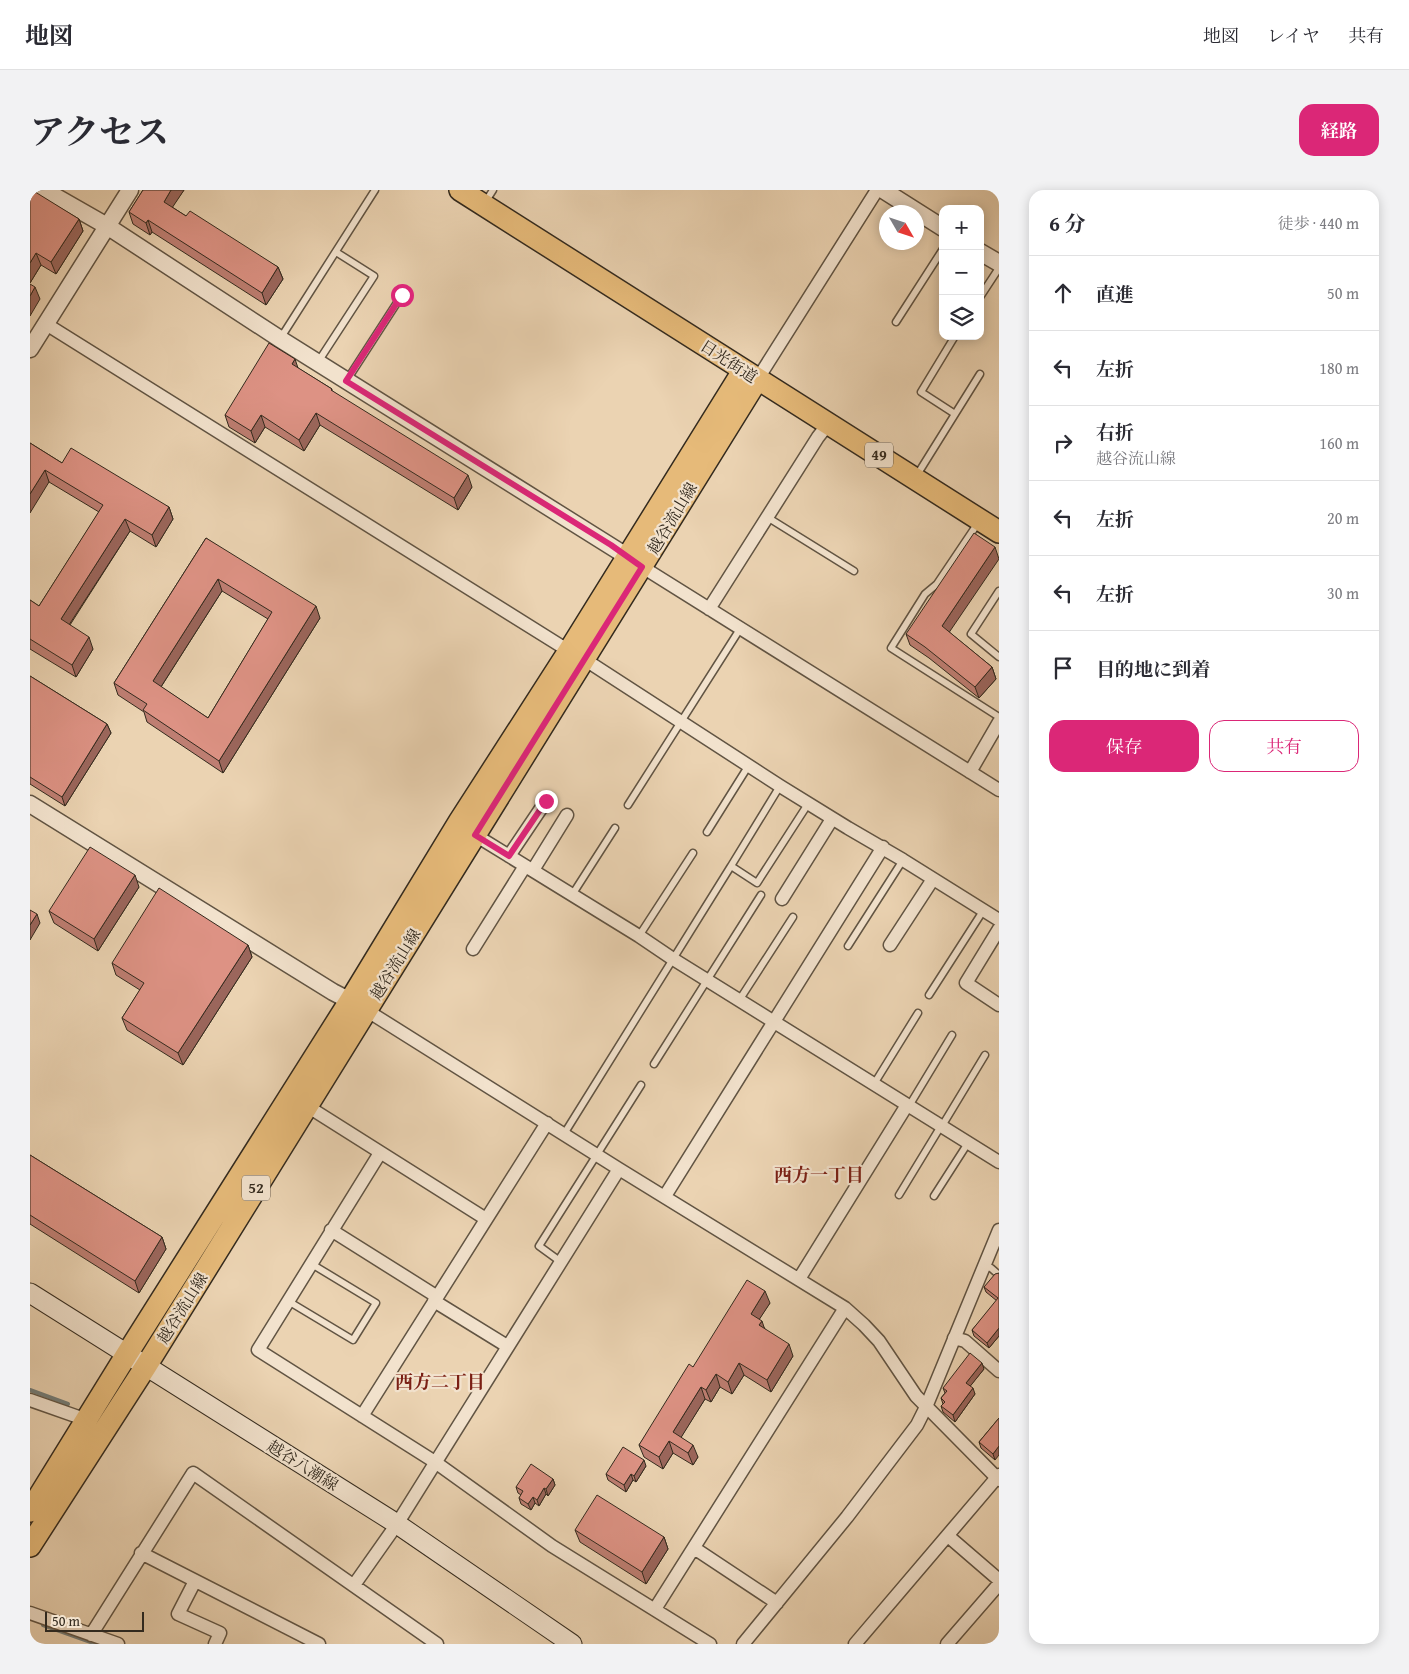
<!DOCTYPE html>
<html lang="ja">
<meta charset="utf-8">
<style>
:root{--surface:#fff;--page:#f2f2f3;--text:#2b2b33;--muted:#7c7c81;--line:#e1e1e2;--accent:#db2777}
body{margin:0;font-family:"Gentium Book Plus","Noto Serif JP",serif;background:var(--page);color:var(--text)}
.controls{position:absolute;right:15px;top:15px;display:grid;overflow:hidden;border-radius:10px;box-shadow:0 2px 12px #0003}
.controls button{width:45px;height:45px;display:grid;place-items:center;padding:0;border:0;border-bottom:1px solid var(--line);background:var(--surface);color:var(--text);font:25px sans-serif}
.compass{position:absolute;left:849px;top:15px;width:45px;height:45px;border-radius:50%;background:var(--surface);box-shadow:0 2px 12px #0003;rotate:129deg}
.scale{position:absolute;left:15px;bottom:12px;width:99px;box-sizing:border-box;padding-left:5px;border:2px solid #332a1e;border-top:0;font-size:14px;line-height:18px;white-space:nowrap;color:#332a1e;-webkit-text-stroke:4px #f2e2cd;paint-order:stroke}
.stop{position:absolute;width:15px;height:15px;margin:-11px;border:4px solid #db2777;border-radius:50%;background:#fff}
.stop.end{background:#db2777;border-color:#fff;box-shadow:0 1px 5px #0008}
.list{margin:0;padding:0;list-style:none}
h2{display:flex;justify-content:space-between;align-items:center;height:65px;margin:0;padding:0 20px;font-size:21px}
h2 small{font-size:16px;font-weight:400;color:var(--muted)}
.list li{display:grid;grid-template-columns:32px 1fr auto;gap:15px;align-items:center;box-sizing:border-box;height:75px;padding:0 20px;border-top:1px solid var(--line)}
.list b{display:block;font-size:19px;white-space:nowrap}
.list p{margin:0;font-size:16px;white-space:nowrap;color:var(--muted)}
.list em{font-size:16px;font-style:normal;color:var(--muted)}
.actions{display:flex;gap:10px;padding:15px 20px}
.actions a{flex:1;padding:11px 0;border:1px solid var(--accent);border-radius:15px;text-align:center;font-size:18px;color:var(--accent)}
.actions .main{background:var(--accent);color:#fff}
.icon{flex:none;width:28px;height:28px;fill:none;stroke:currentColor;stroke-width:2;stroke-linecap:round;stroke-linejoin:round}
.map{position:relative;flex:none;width:969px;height:1454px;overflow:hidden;border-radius:15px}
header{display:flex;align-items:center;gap:30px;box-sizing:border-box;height:70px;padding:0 25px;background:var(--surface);border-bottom:1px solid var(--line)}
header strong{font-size:24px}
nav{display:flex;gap:28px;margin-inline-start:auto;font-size:18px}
.intro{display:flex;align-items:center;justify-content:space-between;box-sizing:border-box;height:120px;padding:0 30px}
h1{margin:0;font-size:35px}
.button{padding:12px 22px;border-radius:15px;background:var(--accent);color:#fff;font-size:18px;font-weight:700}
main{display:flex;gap:30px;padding:0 30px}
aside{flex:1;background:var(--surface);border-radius:15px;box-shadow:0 2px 12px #0003}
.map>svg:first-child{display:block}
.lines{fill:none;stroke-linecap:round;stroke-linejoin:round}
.stream{stroke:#737d7a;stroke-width:4}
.service-casing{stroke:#615443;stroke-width:9}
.minor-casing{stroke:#615443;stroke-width:15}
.tertiary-casing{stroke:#615443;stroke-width:19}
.secondary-casing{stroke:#332a1e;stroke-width:21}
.primary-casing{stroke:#332a1e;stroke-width:24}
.service{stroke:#f2e2cd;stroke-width:6}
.minor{stroke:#f2e2cd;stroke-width:12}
.tertiary{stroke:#f2e2cd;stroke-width:16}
.secondary{stroke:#f2e2cd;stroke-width:19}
.primary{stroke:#e6ba79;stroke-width:21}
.wall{fill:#be7e72;stroke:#332a1e;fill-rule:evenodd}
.shaded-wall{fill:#9b665c;stroke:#332a1e}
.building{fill:#dd9284;stroke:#332a1e;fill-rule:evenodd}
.route{stroke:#db2777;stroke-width:6}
.labels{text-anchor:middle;stroke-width:4.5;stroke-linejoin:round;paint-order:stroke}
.shield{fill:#f2e2cd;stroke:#6c6152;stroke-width:1}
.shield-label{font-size:15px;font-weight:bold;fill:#332a1e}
.street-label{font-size:16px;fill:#332a1e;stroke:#f2e2cd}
.neighbourhood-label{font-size:18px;font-weight:bold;fill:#7a1f14;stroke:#f2e2cd}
</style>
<header>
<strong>地図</strong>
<nav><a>地図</a><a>レイヤ</a><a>共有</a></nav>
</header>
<div class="intro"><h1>アクセス</h1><a class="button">経路</a></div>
<main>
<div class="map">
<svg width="969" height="1454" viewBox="0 0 969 1454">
<rect width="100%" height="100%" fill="#ebd3b2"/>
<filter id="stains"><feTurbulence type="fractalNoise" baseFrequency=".004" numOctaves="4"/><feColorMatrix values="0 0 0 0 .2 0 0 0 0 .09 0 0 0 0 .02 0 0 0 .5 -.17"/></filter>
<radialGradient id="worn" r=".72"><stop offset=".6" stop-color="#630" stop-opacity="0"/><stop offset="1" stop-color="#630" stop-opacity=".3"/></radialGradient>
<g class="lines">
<path class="stream" d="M0 1200 38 1214
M13 1435 66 1454"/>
<g class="service-casing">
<path id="service" d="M456 11 463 0
M950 107 969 78
M866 132 913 59
M250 149 345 0
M288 172 344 86 306 62
M317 190 372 105
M925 224 891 202 925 146
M887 285 950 184
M737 327 824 381
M948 333 907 394 895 404 861 458 969 527
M969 401 941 444 969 467
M750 596 701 676 727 693 778 614
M598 615 710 439
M677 642 719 575
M542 705 585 638
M609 746 663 663
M818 756 873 670
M899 805 953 721
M710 809 763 727
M624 874 731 705
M844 894 888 823
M879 916 922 845
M912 936 955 865
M534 944 701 676
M869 1005 911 936
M904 1006 938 953
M531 1072 509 1056 611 895
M953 1076 961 1078 969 1085
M258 1111 323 1150 346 1113 280 1073"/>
</g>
<g class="minor-casing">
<path id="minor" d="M16 134 539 461
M727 190 847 0
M606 373 969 600
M679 419 788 247 799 233
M554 469 750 596 818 638 873 670 969 730
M940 582 969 532
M445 645 609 746 643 769 969 972
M479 666 516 611
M503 680 537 625
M752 709 802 629
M969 739 936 793 969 815
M860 755 903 689
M443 759 495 676
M336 820 589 979 815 1118 834 1135 849 1151 886 1206 969 1290
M277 916 456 1029
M350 963 228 1160 405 1272 522 1356 680 1454
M635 1006 853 657
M301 1040 406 1106
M769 1089 877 915
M404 1111 477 1156
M924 1148 935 1151 969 1181
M0 1210 57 1230
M332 1226 517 933
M918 1346 969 1390
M664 1358 747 1413
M111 1363 289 1454
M165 1391 148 1424 190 1443 185 1454
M324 1395 367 1334 589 979
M625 1419 815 1118
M0 1423 88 1454
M61 1445 163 1283 407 1454
M713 1454 817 1327 887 1235 896 1217 969 1040
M825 1454 969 1285
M917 1454 969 1394"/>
</g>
<g class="tertiary-casing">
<path id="tertiary" d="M14 0 77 36 250 149 598 367
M853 0 913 38
M950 62 969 73
M0 159 100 0
M0 614 303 802 330 816"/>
</g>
<g class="secondary-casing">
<path id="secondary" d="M0 1103 367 1334 542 1454"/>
</g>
<g class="primary-casing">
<path id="primary" d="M430 0 969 342
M0 1321 97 1164 320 811 429 632 539 461 713 181
M0 1356 116 1176 727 190"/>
</g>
<use href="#service" class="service"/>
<use href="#minor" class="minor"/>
<use href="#tertiary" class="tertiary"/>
<use href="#secondary" class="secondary"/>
<use href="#primary" class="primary"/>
</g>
<path class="wall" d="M0 0 49 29 53 41 26 84 11 75 0 93Z
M113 0H154L142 17 156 26 248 77 253 89 236 115 122 42 120 45 103 34 99 22Z
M268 178 302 199V201L442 297 428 320 290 235 274 261 235 237 225 253 199 237 195 225Z
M0 253 32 273 139 317 143 329 126 357 100 341 40 435 63 459 46 487 0 459V410L9 416 69 322 19 292Z
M176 348 290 428 193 583 117 532 114 522 88 505 84 493ZM192 401 238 429 178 528 131 497Z
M919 442 962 477 966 489 949 508 899 468 880 455 876 444Z
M0 486 77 534 81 543 35 616 0 594Z
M109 697 68 761 24 733 19 721Z
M218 755 222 767 153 875 97 840 92 828 110 800 86 785 82 773Z
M0 965 132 1047 136 1059 109 1103 0 1034Z
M969 1083V1146L959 1158 944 1146 942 1140 967 1111 956 1102 954 1097Z
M740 1113 729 1129 735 1139 763 1166 741 1202 714 1185 702 1204 690 1197 681 1212 675 1209 651 1247 668 1267 663 1275 643 1263 633 1279 614 1267 609 1255 663 1177Z
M954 1179 940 1196 945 1204 925 1232 913 1222 911 1216 913 1214 911 1208 915 1203 913 1198Z
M969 1228 965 1270 951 1258 949 1252Z
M616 1276 606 1292 603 1290 596 1302 578 1290 576 1284Z
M523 1289 525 1295 518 1306 516 1304 509 1316 505 1313 501 1320 491 1314 489 1308 491 1305 488 1303 486 1297Z
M545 1340 634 1347 638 1359 616 1394 550 1352Z"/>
<path class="shaded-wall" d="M141 0H154L138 24 134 12Z
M49 29 53 41 26 84 21 72Z
M118 30 122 42 120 45 116 33Z
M6 63 11 75 0 93V73Z
M248 77 253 89 236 115 232 103Z
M5 97 10 109 0 126V106Z
M265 169 269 181 262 174Z
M286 223 290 235 274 261 269 250Z
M231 225 235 237 225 253 221 241Z
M15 280 19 292 0 323V304Z
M438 285 442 297 428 320 424 308Z
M139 317 143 329 126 357 122 345Z
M95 329 100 341 35 441 31 429Z
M965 357 969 369 916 447 912 436Z
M188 389 192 401 127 503 123 491Z
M286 416 290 428 193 583 189 571Z
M59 447 63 459 46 487 42 475Z
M962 477 966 489 949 508 945 497Z
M77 534 81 543 35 616 32 607Z
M105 685 109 697 68 761 64 749Z
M7 724 10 733 0 750V735Z
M218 755 222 767 153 875 148 863Z
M132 1047 136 1059 109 1103 105 1091Z
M735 1101 740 1113 725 1136 721 1124Z
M732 1131 736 1143 729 1135Z
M969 1138V1146L959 1158 957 1153Z
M759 1154 763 1166 741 1202 737 1190Z
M709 1173 714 1185 702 1204 698 1192Z
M952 1173 954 1179 938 1199 936 1193Z
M686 1184 690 1197 681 1212 676 1200Z
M671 1197 675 1209 647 1254 643 1242Z
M943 1198 945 1204 925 1232 923 1225Z
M639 1251 643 1263 633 1279 629 1267Z
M663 1255 668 1267 663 1275 658 1263Z
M969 1256V1265L965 1270 963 1264Z
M614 1270 616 1276 606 1292 604 1286Z
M601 1284 603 1290 596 1302 594 1295Z
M523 1289 525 1295 518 1306 516 1299Z
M514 1298 516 1304 509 1316 507 1310Z
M503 1307 505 1313 501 1320 498 1314Z
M634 1347 638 1359 616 1394 612 1382Z"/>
<path class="building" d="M0 0H2L49 29 21 72 6 63 0 73Z
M113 0H141L134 12 156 26 160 21 248 77 232 103 118 30 116 33 99 22Z
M0 94 5 97 0 106Z
M239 153 265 169 262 174 302 199 301 200 438 285 424 308 286 223 269 250 231 225 221 241 195 225Z
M0 253 32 273 41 258 139 317 122 345 95 329 31 429 59 447 42 475 0 449V410L9 416 73 315 15 280 0 304Z
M944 343 965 357 912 436 962 477 945 497 895 457 876 444Z
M176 348 286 416 189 571 113 520 117 514 84 493ZM188 389 242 422 178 528 123 491Z
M0 486 77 534 32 607 0 587Z
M60 657 105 685 64 749 19 721Z
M129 698 218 755 148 863 92 828 114 793 82 773Z
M0 720 7 724 0 735Z
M0 965 132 1047 105 1091 0 1025Z
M969 1083V1138L957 1153 942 1140 968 1108 954 1097 965 1084Z
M717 1090 735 1101 721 1124 732 1131 729 1135 759 1154 737 1190 709 1173 698 1192 686 1184 676 1200 671 1197 643 1242 663 1255 658 1263 639 1251 629 1267 609 1255 659 1174 663 1177Z
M940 1163 952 1173 936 1193 943 1198 923 1225 911 1216 915 1212 911 1208 917 1201 913 1198Z
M969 1228V1256L963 1264 949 1252Z
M593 1257 614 1270 604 1286 601 1284 594 1295 576 1284Z
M501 1274 523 1289 516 1299 514 1298 507 1310 503 1307 498 1314 489 1308 493 1301 486 1297Z
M567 1305 634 1347 612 1382 545 1340Z"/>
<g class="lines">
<path class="route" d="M372 105 316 191 581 355 612 377 445 645 479 666 516 611"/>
</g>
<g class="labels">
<g class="shield">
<rect x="835" y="252.5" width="28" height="25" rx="4"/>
<rect x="212" y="985.5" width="28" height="25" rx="4"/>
</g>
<g class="shield-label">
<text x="849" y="270">49</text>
<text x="226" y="1003">52</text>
</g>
<g class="street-label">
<text transform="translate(699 171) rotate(33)" y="6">日光街道</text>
<text transform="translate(642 328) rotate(-59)" y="6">越谷流山線</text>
<text transform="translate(365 774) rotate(-58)" y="6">越谷流山線</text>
<text transform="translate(152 1118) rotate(-58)" y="6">越谷流山線</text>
<text transform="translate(273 1275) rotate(32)" y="6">越谷八潮線</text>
</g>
<g class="neighbourhood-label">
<text x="789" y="991">西方一丁目</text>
<text x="410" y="1198">西方二丁目</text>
</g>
</g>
<rect width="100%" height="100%" filter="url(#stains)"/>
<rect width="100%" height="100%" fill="url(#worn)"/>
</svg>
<div class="controls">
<button>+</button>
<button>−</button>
<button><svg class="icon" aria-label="layers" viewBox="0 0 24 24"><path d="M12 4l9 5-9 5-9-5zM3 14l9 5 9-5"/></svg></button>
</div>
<svg class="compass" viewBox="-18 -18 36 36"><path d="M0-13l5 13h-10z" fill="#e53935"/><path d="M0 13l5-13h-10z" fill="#7c7c81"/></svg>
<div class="scale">50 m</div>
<div class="stop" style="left:372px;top:105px"></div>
<div class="stop end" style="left:516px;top:611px"></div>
</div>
<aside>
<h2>6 分<small>徒歩 · 440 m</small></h2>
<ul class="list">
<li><svg class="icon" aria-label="ahead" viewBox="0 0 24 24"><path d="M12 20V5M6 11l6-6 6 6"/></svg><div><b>直進</b></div><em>50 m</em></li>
<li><svg class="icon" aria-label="left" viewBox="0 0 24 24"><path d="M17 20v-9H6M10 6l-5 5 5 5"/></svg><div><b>左折</b></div><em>180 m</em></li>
<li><svg class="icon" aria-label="right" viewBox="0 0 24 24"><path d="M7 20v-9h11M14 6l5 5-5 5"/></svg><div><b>右折</b><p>越谷流山線</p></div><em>160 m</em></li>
<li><svg class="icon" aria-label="left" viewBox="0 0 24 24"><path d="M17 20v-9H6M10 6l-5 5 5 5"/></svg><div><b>左折</b></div><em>20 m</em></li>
<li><svg class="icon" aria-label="left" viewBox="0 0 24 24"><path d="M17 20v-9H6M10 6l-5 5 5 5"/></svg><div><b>左折</b></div><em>30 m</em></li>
<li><svg class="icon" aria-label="arrive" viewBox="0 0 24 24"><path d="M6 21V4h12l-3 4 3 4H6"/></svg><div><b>目的地に到着</b></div></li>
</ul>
<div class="actions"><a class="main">保存</a><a>共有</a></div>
</aside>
</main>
